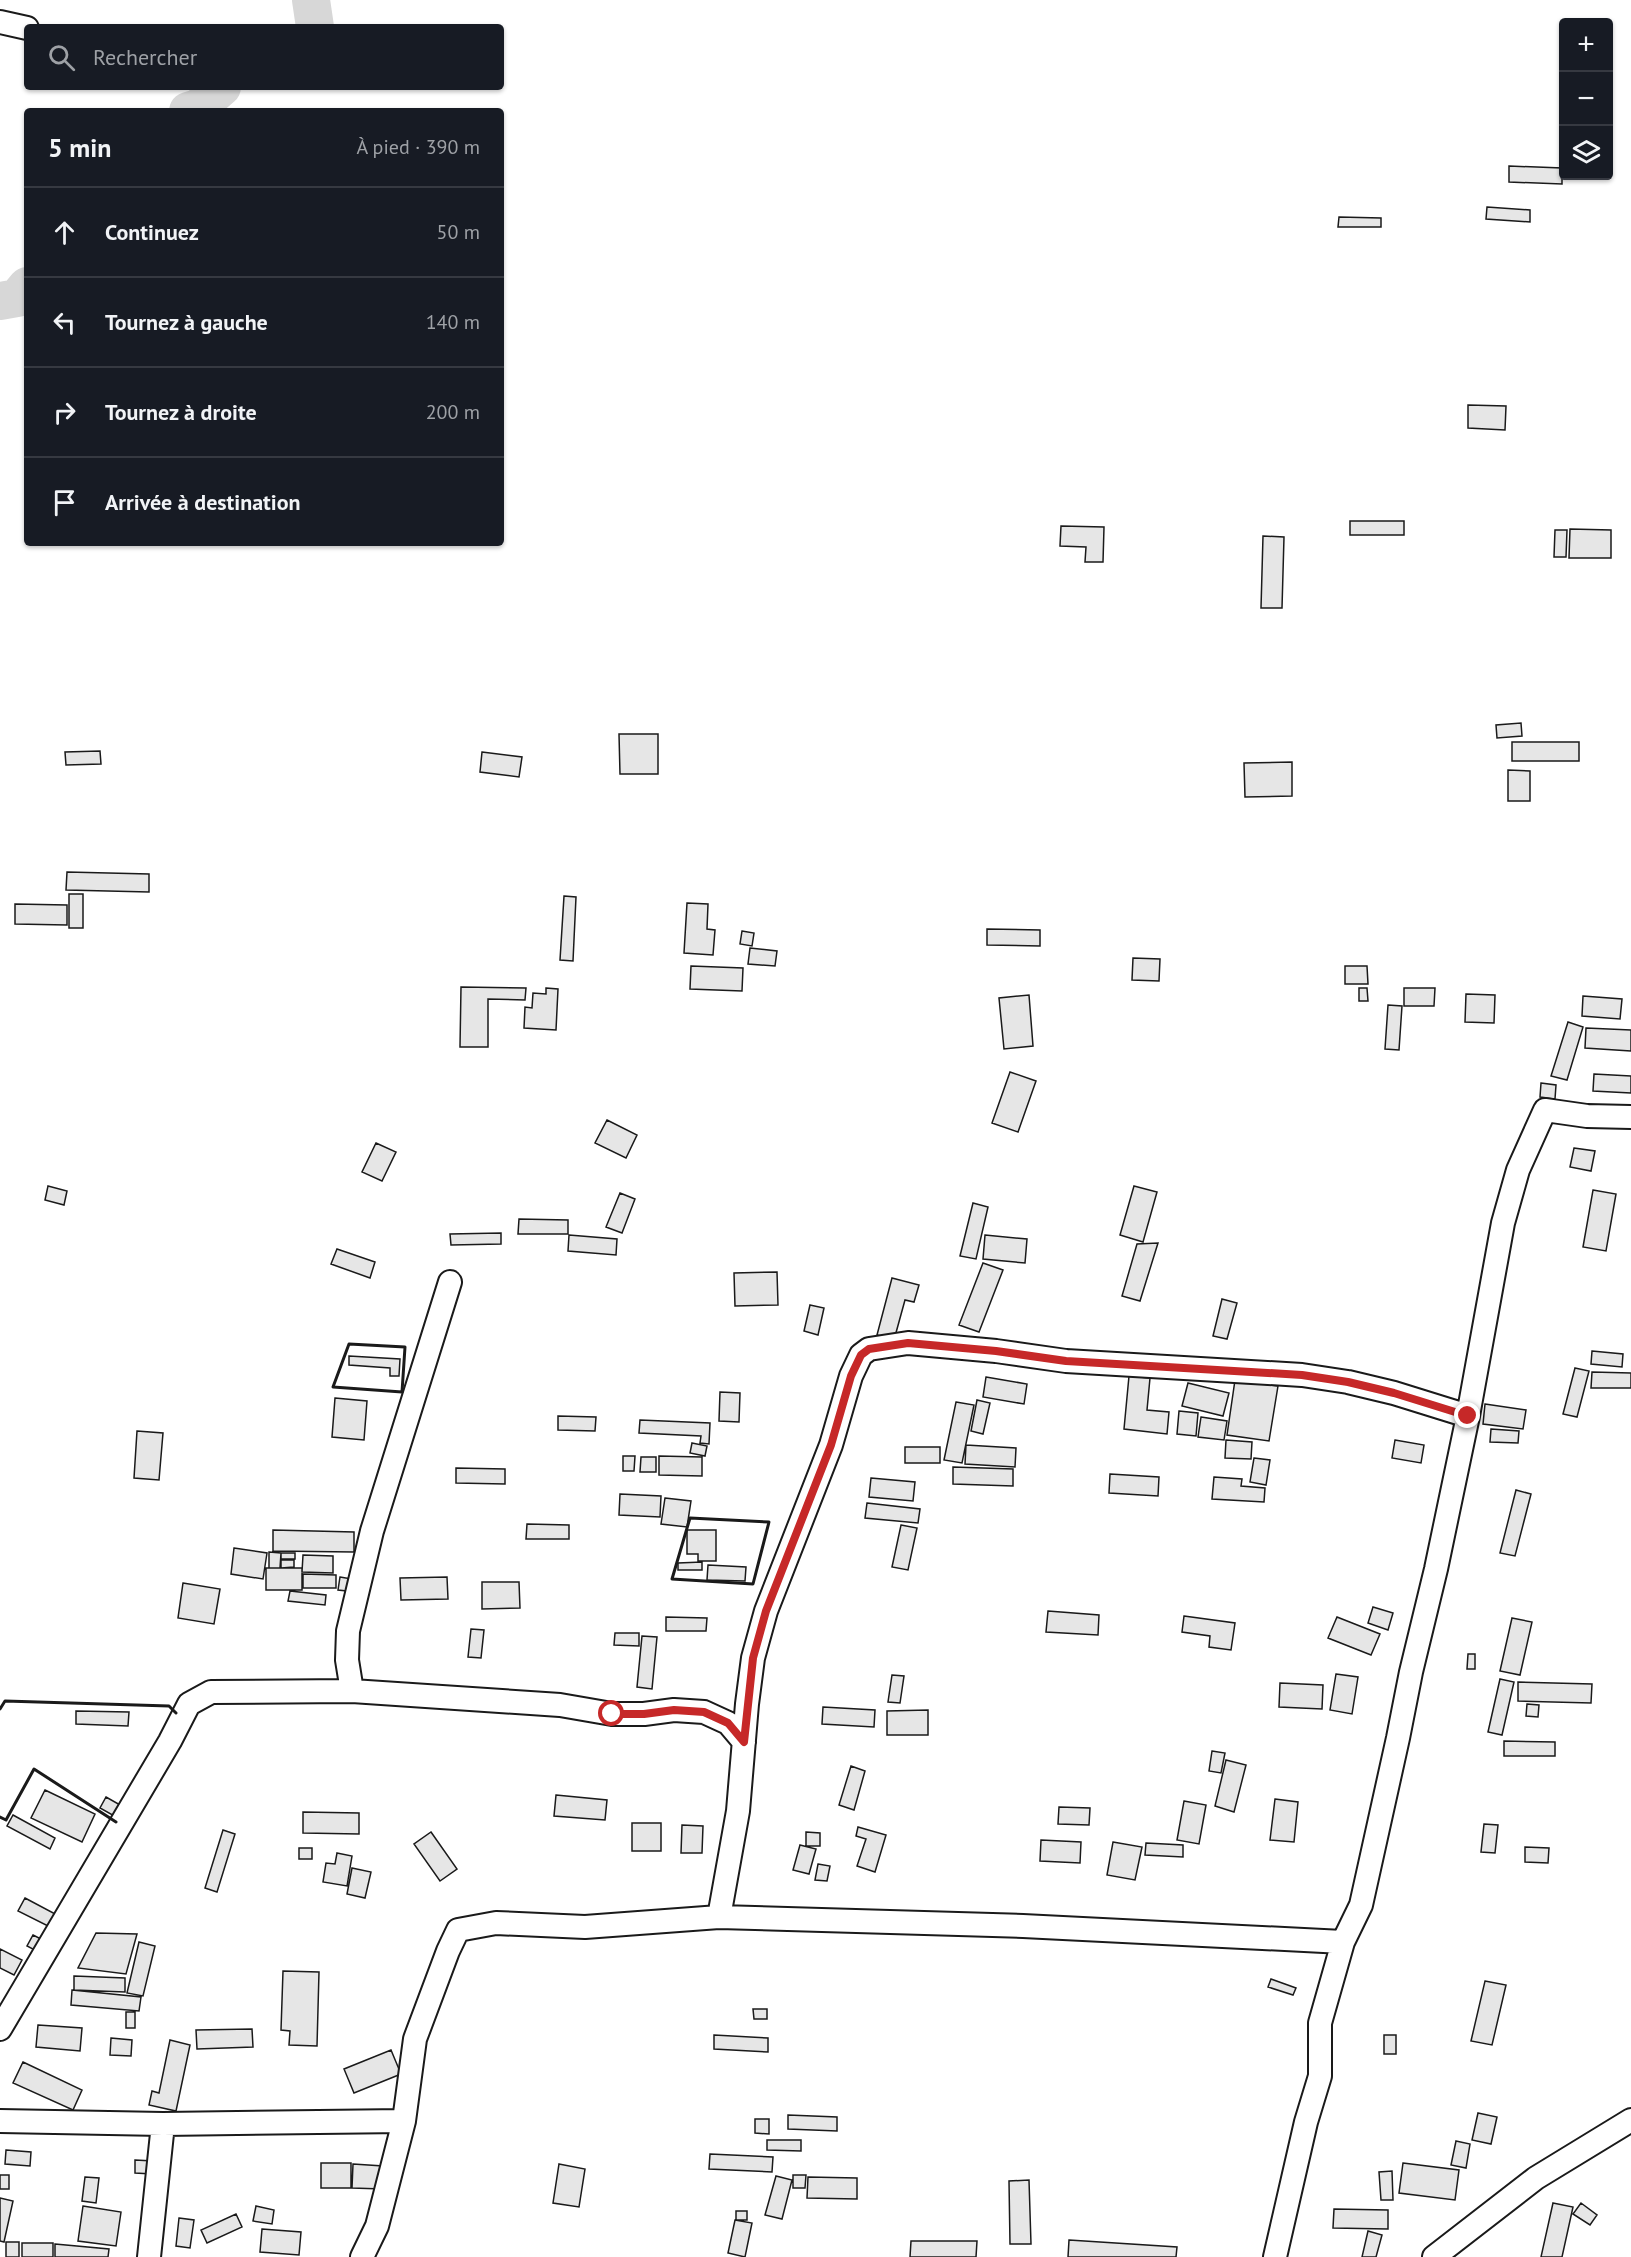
<!DOCTYPE html>
<html lang="fr">
<meta charset="utf-8">
<style>
:root{--surface:#171b24;--page:#242831;--text:#f1f3f6;--muted:#9ea1a6;--line:#363941}
body{margin:0;font-family:"PT Sans",sans-serif;background:var(--page);color:var(--text)}
.controls{position:absolute;right:18px;top:18px;display:grid;overflow:hidden;border-radius:6px;box-shadow:0 2px 4px #0004}
.controls button{width:54px;height:54px;display:grid;place-items:center;padding:0;border:0;border-bottom:2px solid var(--line);background:var(--surface);color:var(--text);font:30px sans-serif}
.stop{position:absolute;width:18px;height:18px;margin:-14px;border:4px solid #c62828;border-radius:50%;background:#fff}
.stop.end{background:#c62828;border-color:#fff;box-shadow:0 2px 6px #0008}
.list{margin:0;padding:0;list-style:none}
h2{display:flex;justify-content:space-between;align-items:center;height:78px;margin:0;padding:0 24px;font-size:26px}
h2 small{font-size:20px;font-weight:400;color:var(--muted)}
.list li{display:grid;grid-template-columns:39px 1fr auto;gap:18px;align-items:center;box-sizing:border-box;height:90px;padding:0 24px;border-top:2px solid var(--line)}
.list b{display:block;font-size:22px;white-space:nowrap}
.list em{font-size:20px;font-style:normal;color:var(--muted)}
.icon{flex:none;width:33px;height:33px;fill:none;stroke:currentColor;stroke-width:2;stroke-linecap:round;stroke-linejoin:round}
.map{position:relative;flex:none;width:1631px;height:2257px;overflow:hidden}
.search{position:absolute;background:var(--surface);box-shadow:0 2px 4px #0004;left:24px;top:24px;width:480px;height:66px;display:flex;align-items:center;gap:15px;box-sizing:border-box;padding:0 21px;border-radius:6px;color:var(--muted);font-size:22px}
.panel{position:absolute;background:var(--surface);box-shadow:0 2px 4px #0004;left:24px;top:108px;width:480px;height:438px;border-radius:6px}
.map>svg:first-child{display:block}
.lines{fill:none;stroke-linecap:round;stroke-linejoin:round}
.river{stroke:#d7d7d7;stroke-width:38}
.building{fill:#e6e6e6;stroke:#1a1a1a;stroke-width:1.5}
.minor-casing{stroke:#1a1a1a;stroke-width:26}
.minor{stroke:#fff;stroke-width:22}
.wall{stroke:#1a1a1a;stroke-width:3}
.route{stroke:#c62828;stroke-width:8}
</style>
<div class="map">
<svg width="1631" height="2257" viewBox="0 0 1631 2257">
<rect width="100%" height="100%" fill="#fff"/>
<g class="lines">
<path class="river" d="M311 0 315 27
M188 111 198 108 222 87
M0 301 17 298 27 286"/>
</g>
<path class="building" d="M1509 166 1562 168V184L1509 182Z
M1487 207 1530 210V222L1486 219Z
M1339 217 1381 218V227H1338Z
M1468 405 1506 406 1505 430 1468 428Z
M1350 521H1404V535H1350Z
M1061 526 1104 527 1103 562H1085L1086 547 1060 546Z
M1570 529 1611 530V558H1569Z
M1555 530H1567L1566 557H1554Z
M1263 536 1284 537 1282 608H1261Z
M1521 723 1522 736 1497 738 1496 725Z
M619 734H658V774H620Z
M1512 742H1579V761H1512Z
M100 751 101 764 66 765 65 752Z
M482 752 522 757 519 777 480 772Z
M1292 762V796L1245 797 1244 763Z
M1508 770 1530 771V801H1508Z
M67 872 149 874V892L66 890Z
M69 894H83V928H69Z
M564 896 576 897 573 961 560 960Z
M687 903 708 904 707 929 715 930 713 955 684 953Z
M15 904 67 905V925L15 924Z
M987 929 1040 930V946L987 945Z
M742 931 754 933 752 946 740 944Z
M750 948 777 951 775 966 748 964Z
M1133 958 1160 959 1159 981 1132 980Z
M691 966 743 968 742 991 690 989Z
M1345 966H1367L1368 984H1345Z
M461 987 526 988 525 1000 488 999V1047H460Z
M546 988 558 989 556 1030 524 1028 525 1007 532 1008 533 993 546 994Z
M1359 988H1367L1368 1001H1359Z
M1404 988H1435L1434 1006H1404Z
M1466 994 1495 995 1494 1023 1465 1022Z
M1029 995 1033 1046 1004 1049 999 998Z
M1583 996 1622 999 1620 1019 1582 1016Z
M1388 1005 1402 1006 1399 1050 1385 1049Z
M1568 1022 1583 1027 1567 1080 1551 1076Z
M1586 1028 1631 1030V1051L1585 1048Z
M1010 1072 1036 1081 1018 1132 992 1123Z
M1594 1074 1631 1076V1093L1593 1091Z
M1541 1083 1556 1085 1555 1099 1540 1097Z
M607 1120 637 1135 626 1158 595 1143Z
M376 1143 396 1152 382 1181 362 1172Z
M1574 1148 1595 1151 1591 1171 1570 1167Z
M48 1186 67 1191 64 1205 45 1200Z
M1134 1186 1157 1192 1143 1242 1120 1235Z
M1593 1190 1616 1194 1606 1251 1583 1247Z
M620 1193 635 1199 622 1233 606 1227Z
M973 1203 988 1207 976 1259 960 1256Z
M519 1219 568 1220V1234H518Z
M501 1233V1244L451 1245 450 1234Z
M569 1235 617 1239 616 1255 568 1251Z
M985 1235 1027 1239 1025 1263 983 1259Z
M1158 1243 1140 1301 1122 1296 1137 1244Z
M337 1249 375 1262 370 1278 331 1264Z
M983 1263 1003 1270 979 1332 959 1325Z
M777 1272 778 1305 735 1306 734 1273Z
M892 1278 919 1285 914 1302 905 1300 894 1340 877 1335Z
M1222 1299 1237 1303 1227 1339 1213 1336Z
M810 1305 824 1308 818 1335 804 1331Z
M1592 1351 1623 1354 1622 1367 1591 1364Z
M349 1356 400 1359 399 1376H390V1368L349 1365Z
M1575 1368 1589 1371 1577 1417 1563 1414Z
M1592 1372 1631 1373V1388H1591Z
M1129 1376 1150 1378 1147 1410 1169 1412 1167 1434 1124 1429Z
M986 1377 1027 1384 1024 1404 983 1397Z
M1235 1380 1278 1386 1269 1441 1227 1435Z
M1188 1383 1229 1393 1223 1416 1182 1406Z
M720 1392 740 1393 739 1422 719 1421Z
M335 1398 367 1401 364 1440 332 1437Z
M977 1400 990 1403 983 1434 971 1431Z
M956 1402 974 1405 962 1463 944 1460Z
M1485 1404 1526 1410 1523 1429 1483 1424Z
M1179 1411 1198 1413 1196 1436 1177 1434Z
M558 1416 596 1417 595 1431 558 1430Z
M1201 1417 1227 1421 1224 1440 1198 1437Z
M640 1420 710 1423 709 1444 700 1443 701 1436 639 1433Z
M1491 1429 1519 1431 1518 1443 1490 1442Z
M137 1431 163 1433 159 1480 134 1478Z
M1226 1440 1252 1442 1251 1459 1225 1458Z
M1395 1440 1424 1445 1421 1463 1392 1458Z
M692 1443 707 1446 705 1456 690 1453Z
M966 1445 1016 1448 1015 1467 965 1464Z
M905 1447H940V1463H905Z
M623 1456H635L634 1471H623Z
M659 1456 702 1457V1476L659 1475Z
M641 1457H656V1472H640Z
M1254 1458 1270 1460 1266 1485 1250 1482Z
M953 1467 1013 1469V1486L953 1484Z
M456 1468 505 1469V1484L456 1483Z
M1110 1474 1159 1477 1158 1496 1109 1493Z
M1214 1477 1242 1479 1241 1486 1265 1488 1264 1502 1212 1499Z
M871 1478 915 1482 913 1501 869 1497Z
M1516 1490 1531 1494 1515 1556 1500 1553Z
M620 1494 661 1496 660 1517 619 1515Z
M665 1498 691 1501 687 1527 661 1524Z
M867 1503 920 1509 918 1523 865 1518Z
M527 1524 569 1525V1539H526Z
M901 1525 917 1528 908 1570 892 1567Z
M273 1530 354 1532V1552L273 1551Z
M687 1530H716V1561H698V1554H687Z
M234 1548 267 1553 263 1579 231 1574Z
M269 1552 281 1553 280 1568H269Z
M281 1553H295V1559H281Z
M303 1555 333 1556V1573L302 1572Z
M281 1560H294V1567L281 1568Z
M702 1562V1570H678V1563Z
M708 1565 746 1567 745 1581 707 1580Z
M266 1568H302V1590H266Z
M303 1574 336 1575V1588H303Z
M340 1577 358 1580 356 1592 338 1590Z
M447 1577 448 1599 401 1600 400 1578Z
M482 1582H519L520 1608 482 1609Z
M183 1583 220 1589 214 1624 178 1618Z
M290 1591 326 1595 325 1605 288 1601Z
M1373 1607 1393 1613 1388 1630 1368 1623Z
M1048 1611 1099 1615 1098 1635 1046 1632Z
M1184 1616 1235 1623 1231 1650 1209 1647 1210 1636 1182 1632Z
M666 1617 707 1618 706 1631H666Z
M1337 1617 1380 1634 1371 1655 1328 1638Z
M1512 1618 1532 1622 1520 1675 1500 1671Z
M471 1629 484 1630 481 1658 468 1657Z
M615 1633H639V1646L614 1645Z
M642 1636 657 1637 652 1689 637 1687Z
M1468 1654H1475V1669H1467Z
M1336 1674 1358 1677 1352 1714 1330 1710Z
M892 1675 904 1676 900 1703 888 1702Z
M1500 1679 1514 1682 1502 1735 1488 1732Z
M1518 1682 1592 1684 1591 1703 1518 1701Z
M1280 1683 1323 1685 1322 1709 1279 1707Z
M1527 1704 1539 1705 1538 1717 1526 1716Z
M823 1707 875 1710 874 1727 822 1724Z
M928 1710V1735H887V1711Z
M76 1711 129 1712 128 1726 76 1724Z
M1504 1741 1555 1742V1756H1504Z
M1212 1751 1225 1753 1221 1773 1209 1771Z
M1226 1760 1246 1765 1234 1812 1215 1806Z
M851 1766 865 1771 854 1810 839 1805Z
M45 1790 95 1814 82 1842 31 1818Z
M556 1795 607 1800 605 1820 554 1816Z
M106 1797 122 1806 116 1817 100 1808Z
M1275 1799 1298 1802 1294 1842 1270 1840Z
M1184 1801 1206 1805 1199 1844 1177 1840Z
M1059 1807 1090 1808 1089 1825 1058 1824Z
M303 1812 359 1813V1834L303 1833Z
M13 1815 55 1838 50 1849 7 1826Z
M632 1823H661V1851H632Z
M1484 1824 1498 1825 1495 1853 1481 1852Z
M682 1825 703 1826 702 1853H681Z
M858 1827 886 1835 875 1872 857 1866 866 1839 856 1836Z
M223 1830 235 1834 217 1892 205 1888Z
M431 1832 457 1869 440 1881 414 1844Z
M806 1832 820 1833V1846H806Z
M1041 1840 1081 1842 1080 1863 1040 1861Z
M1113 1842 1142 1847 1135 1880 1107 1875Z
M1146 1843 1183 1845V1857L1145 1855Z
M800 1845 816 1849 809 1874 793 1870Z
M1525 1847 1549 1848 1548 1863 1525 1862Z
M299 1848H312V1859H299Z
M337 1853 352 1856 347 1886 323 1882 326 1863 335 1864Z
M818 1864 830 1866 827 1881 815 1880Z
M352 1868 371 1872 365 1898 347 1894Z
M25 1898 59 1916 52 1928 18 1911Z
M96 1933 137 1934 126 1974 78 1968Z
M33 1935 49 1943 44 1955 27 1946Z
M139 1942 155 1946 143 1996 127 1993Z
M0 1949 22 1960 14 1975 0 1968Z
M283 1971 319 1972 317 2046 289 2045 290 2031 281 2030Z
M74 1976 125 1978V1992L74 1990Z
M1271 1979 1296 1988 1293 1995 1268 1987Z
M1485 1981 1506 1985 1492 2045 1471 2041Z
M72 1990 141 1997 139 2011 71 2005Z
M753 2009H767V2019H754Z
M126 2012H135V2028H126Z
M38 2025 82 2028 80 2051 36 2047Z
M252 2029 253 2047 197 2049 196 2030Z
M714 2035 768 2038V2052L714 2049Z
M1384 2035H1396V2054H1384Z
M111 2038 132 2040 131 2056 110 2055Z
M170 2040 190 2045 176 2111 149 2105 152 2091 159 2093Z
M391 2050 401 2074 354 2093 344 2069Z
M23 2062 82 2090 73 2110 13 2083Z
M1478 2113 1497 2117 1491 2144 1472 2140Z
M788 2115 837 2117V2131L788 2129Z
M755 2119H769V2134L755 2133Z
M767 2140H801V2151L767 2150Z
M1456 2141 1470 2144 1466 2168 1451 2165Z
M6 2150 31 2152 30 2166 5 2164Z
M710 2154 773 2157 772 2172 709 2169Z
M135 2160 153 2161 152 2174 135 2173Z
M321 2163H351V2188H321Z
M1403 2163 1459 2170 1455 2200 1399 2193Z
M353 2164 383 2166 382 2189 352 2188Z
M559 2164 585 2169 579 2207 553 2203Z
M1392 2171 1393 2200H1381L1379 2172Z
M0 2175H9V2189H0Z
M793 2175H806L805 2188H793Z
M776 2176 792 2180 782 2219 765 2215Z
M85 2177 99 2178 96 2203 82 2201Z
M808 2177 857 2178V2199L807 2198Z
M1029 2180 1031 2244H1010L1009 2181Z
M0 2198 13 2201 4 2242 0 2241Z
M1553 2203 1573 2207 1562 2257H1541Z
M1581 2203 1597 2215 1590 2225 1573 2214Z
M83 2206 121 2212 116 2246 78 2241Z
M256 2206 274 2210 272 2224 253 2221Z
M1334 2209 1388 2210V2229L1333 2228Z
M736 2211H747V2220H736Z
M236 2214 242 2227 207 2243 201 2230Z
M179 2218 194 2220 190 2248 176 2246Z
M735 2220 752 2223 745 2257 728 2253Z
M262 2229 301 2232 299 2255 260 2252Z
M1368 2231 1382 2235 1376 2257H1362Z
M1069 2240 1177 2247 1176 2257H1068Z
M911 2241H977L976 2257H910Z
M6 2242H19V2257H6Z
M22 2243H53V2257H22Z
M55 2244 109 2249 108 2257H55Z"/>
<g class="lines">
<g class="minor-casing">
<path id="minor" d="M0 22 27 28
M352 1691 347 1660 348 1631 372 1531 450 1282
M719 1917 738 1811 747 1704 753 1658 766 1611 831 1445 851 1376 861 1355 869 1349 908 1343 996 1351 1066 1361 1302 1375 1348 1382 1394 1393 1468 1416
M0 2029 170 1741 189 1704 211 1692 352 1691 560 1705 612 1714H644L674 1710 704 1712 728 1723 744 1742
M0 2121 163 2124 404 2121
M149 2257 163 2124
M362 2257 377 2226 404 2121 415 2039 448 1951 458 1930 496 1923 585 1927 719 1917 1023 1926 1343 1942
M1275 2257 1306 2122 1320 2076V2023L1343 1942 1361 1905 1398 1738 1411 1672 1436 1569 1468 1416 1503 1223 1518 1170 1545 1110 1587 1116 1631 1117
M1434 2257 1536 2178 1631 2120"/>
</g>
<use href="#minor" class="minor"/>
<path class="wall" d="M349 1344 405 1347 402 1392 333 1387Z
M690 1518 769 1522 753 1584 672 1579Z
M0 1709 5 1701 169 1706 176 1713
M0 1817 6 1820 34 1769 116 1822"/>
</g>
<g class="lines">
<path class="route" d="M612 1714H644L674 1710 704 1712 728 1723 744 1742 753 1658 766 1611 831 1445 851 1376 861 1355 869 1349 908 1343 996 1351 1066 1361 1302 1375 1348 1382 1394 1393 1468 1416"/>
</g>
</svg>
<div class="controls">
<button>+</button>
<button>−</button>
<button><svg class="icon" aria-label="layers" viewBox="0 0 24 24"><path d="M12 4l9 5-9 5-9-5zM3 14l9 5 9-5"/></svg></button>
</div>
<div class="stop" style="left:612px;top:1714px"></div>
<div class="stop end" style="left:1468px;top:1416px"></div>
<div class="search"><svg class="icon" aria-label="search" viewBox="0 0 24 24"><circle cx="10" cy="10" r="6"/><path d="M15 15l6 6"/></svg>Rechercher</div>
<section class="panel">
<h2>5 min<small>À pied · 390 m</small></h2>
<ul class="list">
<li><svg class="icon" aria-label="ahead" viewBox="0 0 24 24"><path d="M12 20V5M6 11l6-6 6 6"/></svg><div><b>Continuez</b></div><em>50 m</em></li>
<li><svg class="icon" aria-label="left" viewBox="0 0 24 24"><path d="M17 20v-9H6M10 6l-5 5 5 5"/></svg><div><b>Tournez à gauche</b></div><em>140 m</em></li>
<li><svg class="icon" aria-label="right" viewBox="0 0 24 24"><path d="M7 20v-9h11M14 6l5 5-5 5"/></svg><div><b>Tournez à droite</b></div><em>200 m</em></li>
<li><svg class="icon" aria-label="arrive" viewBox="0 0 24 24"><path d="M6 21V4h12l-3 4 3 4H6"/></svg><div><b>Arrivée à destination</b></div></li>
</ul>
</section>
</div>
